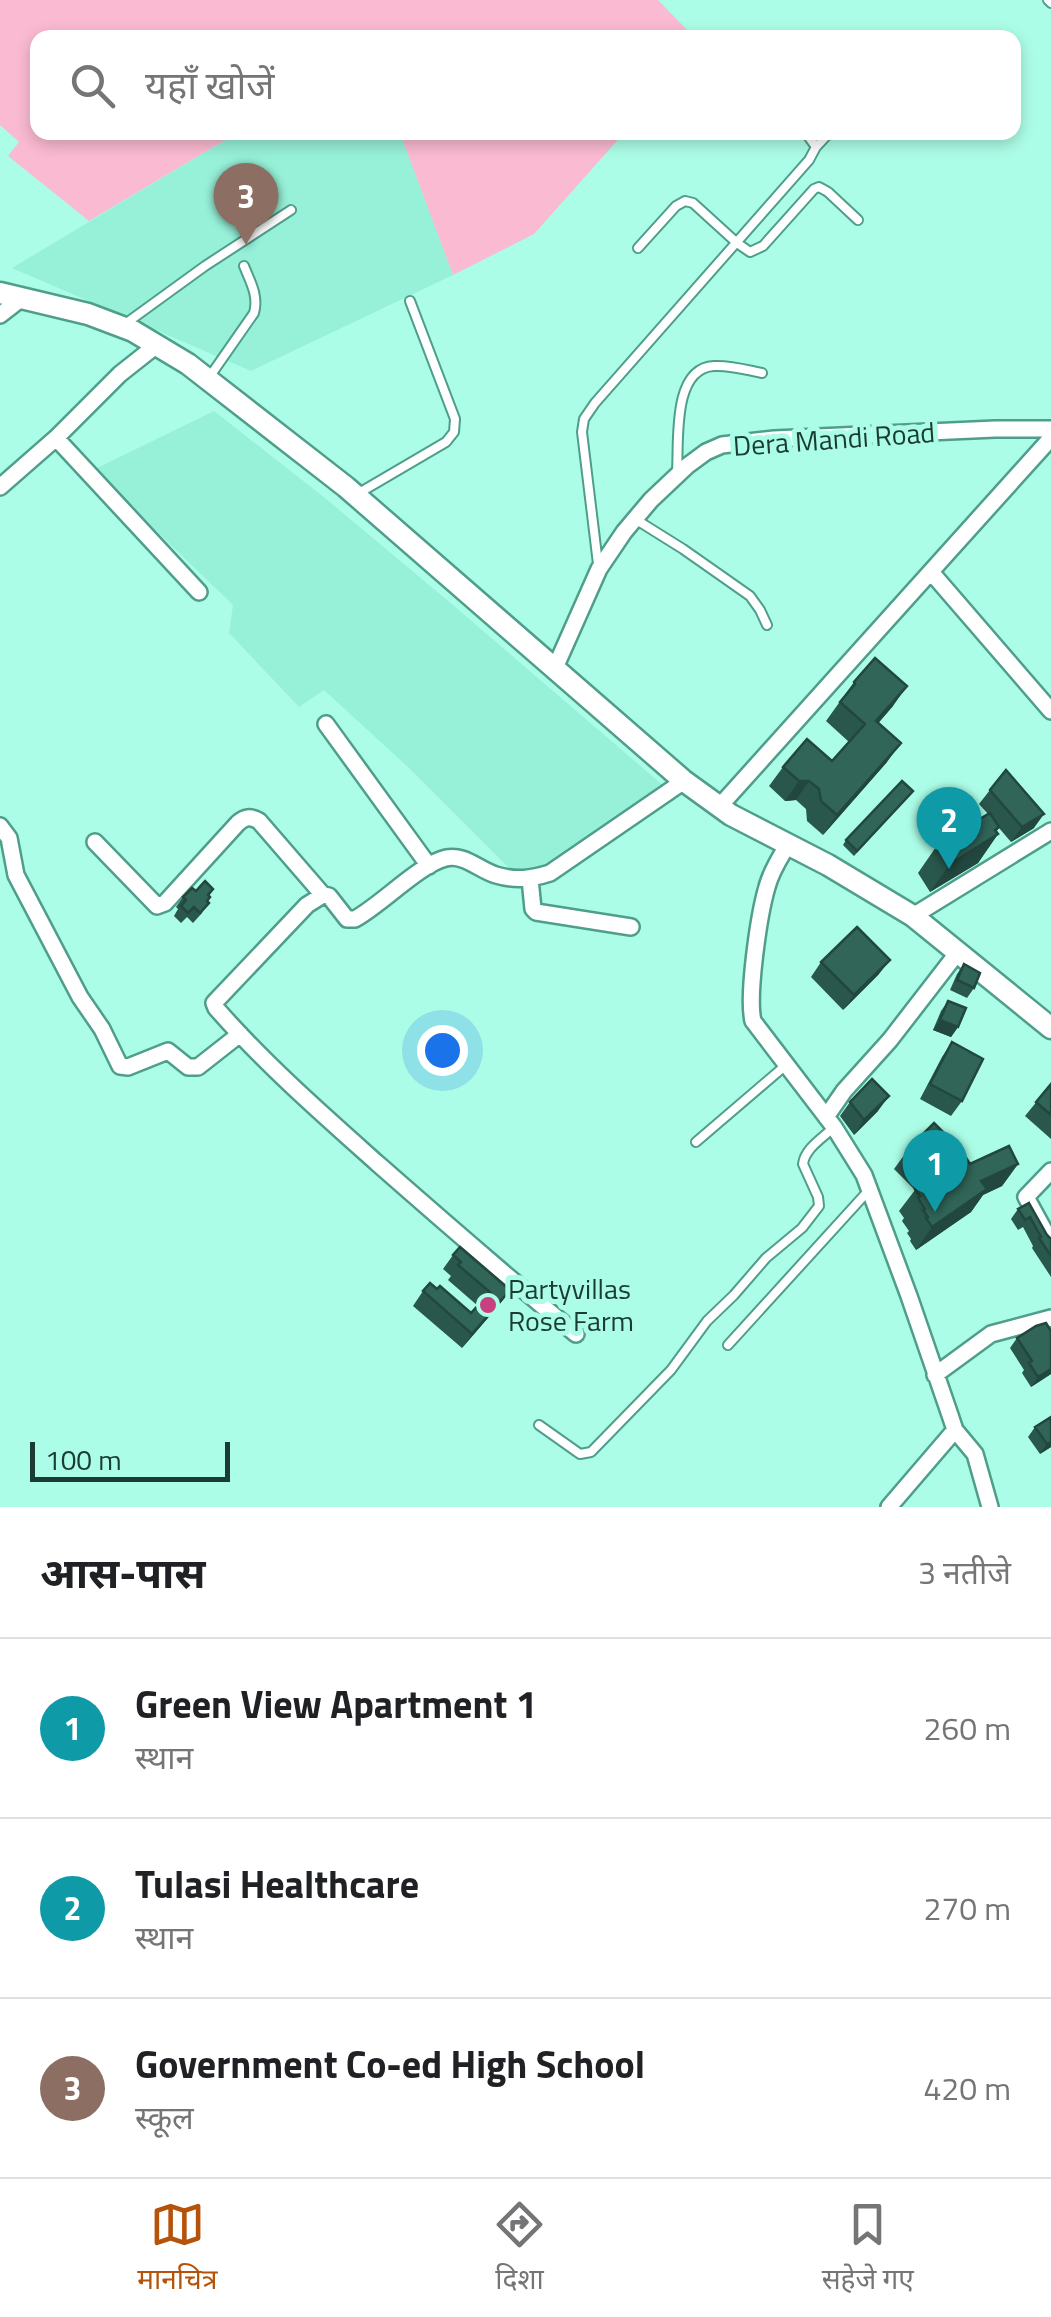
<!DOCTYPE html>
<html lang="hi">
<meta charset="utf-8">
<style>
:root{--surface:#fff;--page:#f2f2f2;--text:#202124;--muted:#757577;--line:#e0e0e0;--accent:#b45309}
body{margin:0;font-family:"Titillium Web","Noto Sans Devanagari",sans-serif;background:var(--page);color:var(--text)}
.scale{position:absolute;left:30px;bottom:25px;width:200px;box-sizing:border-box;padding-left:10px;border:5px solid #1a3c33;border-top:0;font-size:28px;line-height:35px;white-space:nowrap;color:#1a3c33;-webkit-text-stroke:8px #acfde7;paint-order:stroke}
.you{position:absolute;left:442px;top:1050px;width:35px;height:35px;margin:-25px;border:8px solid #fff;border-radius:50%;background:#1a73e8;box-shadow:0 0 0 15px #1a73e833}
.badge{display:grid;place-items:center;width:65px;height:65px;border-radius:50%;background:var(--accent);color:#fff;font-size:32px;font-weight:700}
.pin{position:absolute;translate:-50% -82px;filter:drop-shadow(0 2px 5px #0008)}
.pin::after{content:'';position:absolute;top:52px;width:35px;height:30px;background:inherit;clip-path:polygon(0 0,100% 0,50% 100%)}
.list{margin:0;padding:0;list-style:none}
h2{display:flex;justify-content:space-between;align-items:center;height:130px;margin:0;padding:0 40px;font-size:42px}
h2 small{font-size:32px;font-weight:400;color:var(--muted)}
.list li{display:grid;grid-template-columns:65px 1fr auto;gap:30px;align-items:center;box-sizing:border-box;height:180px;padding:0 40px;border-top:2px solid var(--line)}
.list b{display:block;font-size:38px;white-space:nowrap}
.list p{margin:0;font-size:32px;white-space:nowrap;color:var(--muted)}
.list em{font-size:32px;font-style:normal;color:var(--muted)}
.icon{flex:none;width:55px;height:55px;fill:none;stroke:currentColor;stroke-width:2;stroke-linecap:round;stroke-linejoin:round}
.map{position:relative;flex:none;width:1051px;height:1507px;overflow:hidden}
.search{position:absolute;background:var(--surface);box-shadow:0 5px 15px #0003;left:30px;right:30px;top:30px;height:110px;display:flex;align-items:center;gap:25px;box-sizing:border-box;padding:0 35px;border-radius:20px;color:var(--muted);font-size:38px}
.sheet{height:670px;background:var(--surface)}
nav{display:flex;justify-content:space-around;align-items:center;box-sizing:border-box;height:140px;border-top:2px solid var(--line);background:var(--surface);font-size:28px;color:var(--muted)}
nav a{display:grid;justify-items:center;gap:5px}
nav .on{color:var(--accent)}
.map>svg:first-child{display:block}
.built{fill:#97f0d8}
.green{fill:#fabad1}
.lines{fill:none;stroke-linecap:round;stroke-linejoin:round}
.service-casing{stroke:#4e9e8b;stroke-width:12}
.minor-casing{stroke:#4e9e8b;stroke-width:20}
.tertiary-casing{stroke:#4e9e8b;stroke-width:25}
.service{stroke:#fff;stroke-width:8}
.minor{stroke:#fff;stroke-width:15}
.tertiary{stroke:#fff;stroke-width:20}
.wall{fill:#29574c}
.shaded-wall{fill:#22473e}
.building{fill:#306558;stroke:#22473e;stroke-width:2.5}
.poi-dot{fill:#c74080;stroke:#acfde7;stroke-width:4}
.labels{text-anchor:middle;stroke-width:10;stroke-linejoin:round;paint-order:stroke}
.street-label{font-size:28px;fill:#1a3c33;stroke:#acfde7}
.poi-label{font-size:28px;fill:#1a3c33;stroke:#acfde7;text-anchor:start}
</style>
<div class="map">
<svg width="1051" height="1507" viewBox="0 0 1051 1507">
<rect width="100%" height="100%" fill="#acfde7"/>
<path class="built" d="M400 132 453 275 251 371 12 268 237 133Z
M214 411 325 498 453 605 665 787 540 872 522 875 508 867 409 768 324 690 299 707 229 633 233 605 93 470Z"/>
<path class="green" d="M0 0H658L694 37 38 38V132L237 133 89 221 8 156 19 142 0 125Z
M400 133V132L624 133 534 234 453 275Z"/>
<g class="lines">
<g class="service-casing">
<path id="service" d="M1048 0 1051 3
M712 36 714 38
M816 147 830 132
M638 248 676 206 685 201 693 203 737 243 750 252 763 246 814 189 819 187 828 192 858 220
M125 324 205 266 291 210
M208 379 254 313C259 296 250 281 244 266
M677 471C679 441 672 368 714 366 730 365 747 370 762 373
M359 493 446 442 454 432 455 419 410 301
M635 519 683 549 750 596 760 610 767 625
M598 564 582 432 584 419 595 403 809 160 816 147 805 132
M696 1142 786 1065
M728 1345 870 1189
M539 1425 580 1454 591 1452 671 1370 707 1321 734 1295 766 1258 802 1228 819 1206 818 1197 803 1164C805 1148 823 1138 834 1127"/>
</g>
<g class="minor-casing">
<path id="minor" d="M0 315 22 298
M56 438 199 592
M0 487 56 438 120 374 158 344
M931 572 1051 711
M555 668 599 569 624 532 651 500 687 466 706 452 722 445 774 439 995 429H1051
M326 724 429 866
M719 807 1051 438
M0 826 9 838 16 875 80 997 102 1029 120 1066 128 1067 168 1051 188 1067H198L240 1034
M95 842 157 906 165 903 238 823C245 817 250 816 259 821L323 895
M788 844C780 858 771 871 767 887 759 914 747 995 753 1021L834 1127 864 1175 909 1296 950 1415 955 1430 975 1454 990 1507
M530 879 533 909 536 912 631 927
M913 916 1051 831
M826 1117 844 1091 890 1040 958 952
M1049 1239 1026 1197 1051 1171
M576 1334C509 1278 443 1221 377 1163 322 1114 265 1064 216 1008L214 1003 307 905 323 895 329 896 347 919H355C381 905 420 864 446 858 465 854 479 870 496 875 516 881 531 879 550 873L684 781
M935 1375 991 1334 1051 1318
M889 1507 955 1430"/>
</g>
<g class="tertiary-casing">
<path id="tertiary" d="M0 293 88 314 133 331 188 364 346 487 684 781 731 815 828 865 913 916 1051 1028"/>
</g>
<use href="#service" class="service"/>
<use href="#minor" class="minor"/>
<use href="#tertiary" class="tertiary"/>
</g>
<path class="wall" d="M854 682 893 706 878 723 887 762 823 835 807 821 806 809 796 800 785 801 769 786 783 767 832 761 849 742 826 721Z
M990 790 1034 828 1011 842 999 828 996 832 998 834 978 863 930 892 918 873 938 844 988 814 979 804Z
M909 796 854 856 843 845 846 840Z
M213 889 209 896 202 913 193 923 187 917 181 923 174 916 178 909 176 907 183 897 196 891Z
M821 962 879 974 843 1010 811 977Z
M964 964 974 988 967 998 950 990 957 974Z
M948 1001 958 1027 951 1037 933 1030 941 1011Z
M952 1042 962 1101 951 1116 920 1099 942 1057Z
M1051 1084V1139L1025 1116Z
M850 1102 878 1111 854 1135 840 1116Z
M910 1147 970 1164H1018L1002 1186 983 1195 971 1212 916 1250 910 1241 911 1239 907 1233 909 1231 902 1221 904 1218 899 1211 915 1190 894 1169Z
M1029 1203 1047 1235 1051 1239V1277L1032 1248 1033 1246 1023 1227 1018 1230 1011 1219 1018 1209Z
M453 1255 510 1290 499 1305 462 1348 413 1306 423 1291 437 1289 471 1313 478 1306 448 1280 451 1276 443 1269Z
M1017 1338 1051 1374 1031 1387 1022 1373 1024 1370 1010 1348Z
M1035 1427 1051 1447 1040 1454 1028 1437Z"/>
<path class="shaded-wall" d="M907 686 893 706 863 741 876 721Z
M901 743 887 762 823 835 837 815Z
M799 781H809L796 800 785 801Z
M1044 814 1034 828 1011 842 1022 827Z
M999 827 992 838 998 834 978 863 930 892 950 864Z
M890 960 879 974 843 1010 854 995Z
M940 1020 958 1027 951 1037 933 1030Z
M889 1096 878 1111 854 1135 864 1120Z
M1018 1164 1002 1186 983 1195 971 1212 916 1250 932 1227 981 1181Z
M510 1290 499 1305 462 1348 472 1334Z
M1051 1369V1374L1031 1387 1038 1377Z
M1051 1442V1447L1040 1454 1047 1444Z"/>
<path class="building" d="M875 658 907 686 876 721 901 743 837 815 821 801 819 789 809 781H799L783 767 807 739 832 761 865 724 840 702 855 684 854 682Z
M1006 770 1044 814 1022 827 990 790Z
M902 781 913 791 857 851 846 840Z
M990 813 999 827 995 830 998 834 950 864 938 844Z
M205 881 213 889 208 895 210 897 207 901 209 903 200 913 194 907 188 913 181 906 186 900 183 897 192 888 196 891Z
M857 927 890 960 854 995 821 962Z
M964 964 980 973 974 988 957 980Z
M948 1001 966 1008 958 1027 940 1020Z
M952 1042 983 1059 962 1101 930 1084Z
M872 1079 889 1096 864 1120 850 1102Z
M1051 1084V1115L1036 1102Z
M934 1123 961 1150 970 1164 1009 1146 1018 1164 981 1181 987 1189 932 1227 926 1218 928 1217 923 1210 925 1209 918 1198 920 1196 915 1189 930 1179 933 1170 910 1147Z
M1029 1203 1047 1235 1051 1239V1256L1039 1238 1041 1237 1030 1217 1025 1220 1018 1209Z
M460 1247 510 1290 472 1334 423 1291 430 1283 437 1289 440 1286 471 1313 490 1292 458 1265 461 1262 453 1255Z
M1046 1323 1051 1331V1369L1038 1377 1029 1363 1032 1361 1017 1338 1036 1326Z
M1051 1417V1442L1047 1444 1035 1427Z"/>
<circle class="poi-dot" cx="488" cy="1305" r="10"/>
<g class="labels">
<g class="street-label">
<text transform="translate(834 439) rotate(-4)" y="10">Dera Mandi Road</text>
</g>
<g class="poi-label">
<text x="508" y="1299">Partyvillas<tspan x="508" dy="32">Rose Farm</tspan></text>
</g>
</g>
</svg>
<div class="scale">100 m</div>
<div class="you"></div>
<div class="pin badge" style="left:935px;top:1212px;background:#0f9aa8">1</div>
<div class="pin badge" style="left:949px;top:869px;background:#0f9aa8">2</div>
<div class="pin badge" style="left:246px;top:245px;background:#8d6e63">3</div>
<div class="search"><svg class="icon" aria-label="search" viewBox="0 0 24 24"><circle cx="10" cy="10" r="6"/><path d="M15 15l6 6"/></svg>यहाँ खोजें</div>
</div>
<section class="sheet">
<h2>आस-पास<small>3 नतीजे</small></h2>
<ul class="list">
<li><span class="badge" style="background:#0f9aa8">1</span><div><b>Green View Apartment 1</b><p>स्थान</p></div><em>260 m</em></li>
<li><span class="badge" style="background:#0f9aa8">2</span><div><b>Tulasi Healthcare</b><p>स्थान</p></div><em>270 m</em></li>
<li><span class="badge" style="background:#8d6e63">3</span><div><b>Government Co-ed High School</b><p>स्कूल</p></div><em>420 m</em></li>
</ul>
</section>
<nav>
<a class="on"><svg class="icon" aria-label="map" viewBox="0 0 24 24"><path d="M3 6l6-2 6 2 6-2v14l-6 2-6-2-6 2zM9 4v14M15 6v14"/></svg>मानचित्र</a>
<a><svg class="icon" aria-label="directions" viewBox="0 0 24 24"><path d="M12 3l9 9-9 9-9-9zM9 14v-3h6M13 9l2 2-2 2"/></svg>दिशा</a>
<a><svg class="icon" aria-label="saved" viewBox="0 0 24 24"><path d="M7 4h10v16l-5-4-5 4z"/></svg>सहेजे गए</a>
</nav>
